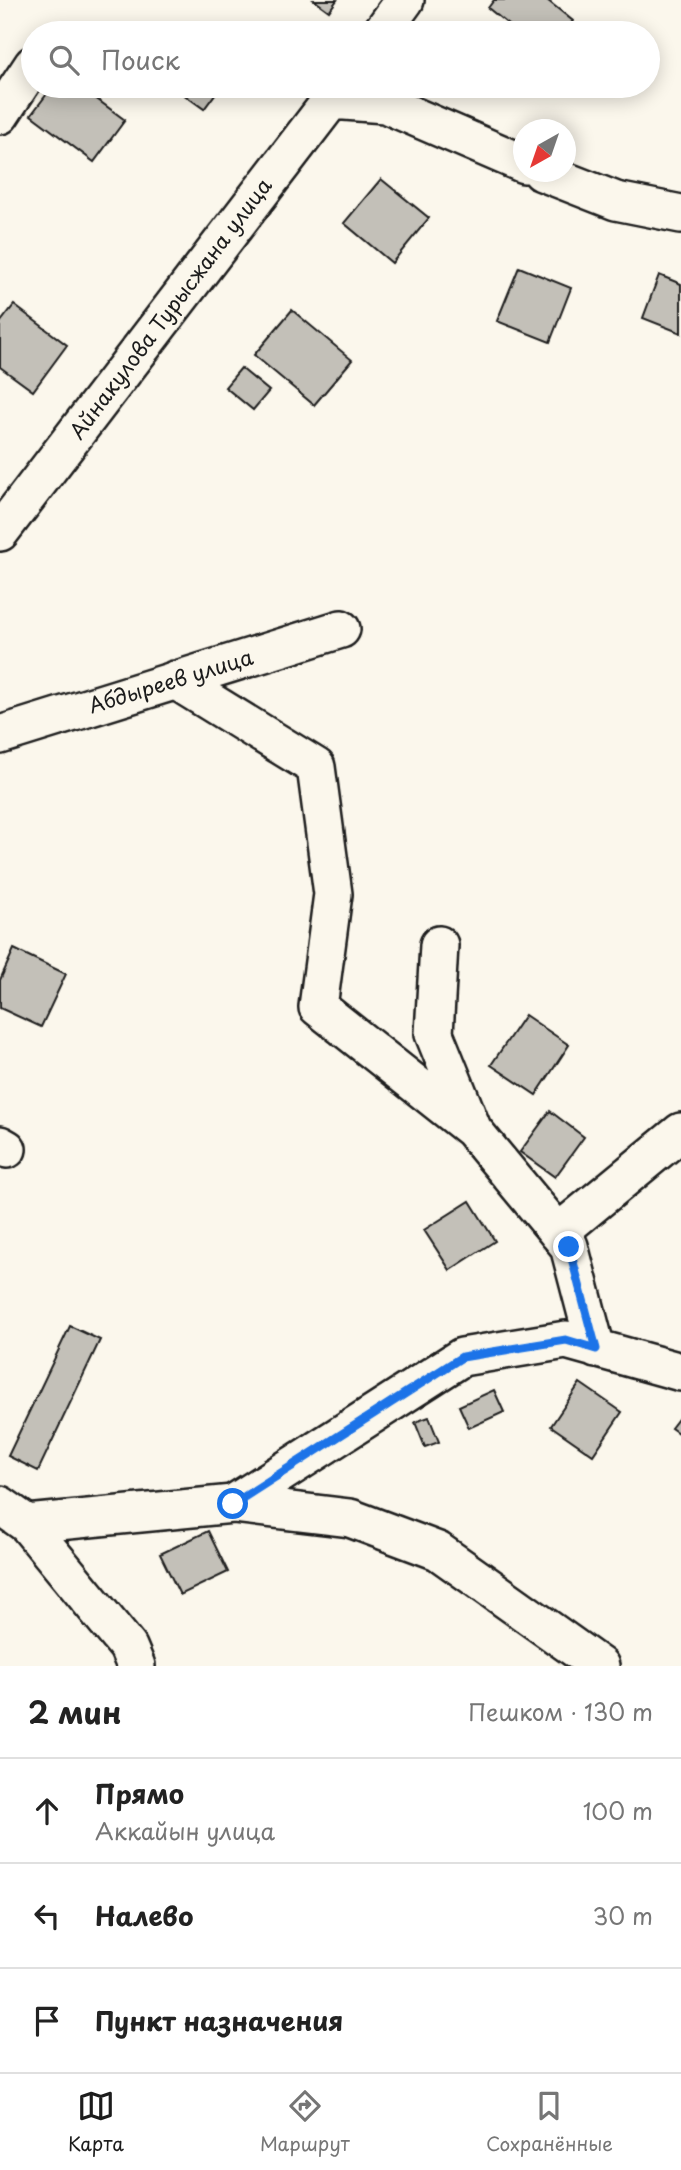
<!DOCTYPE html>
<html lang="ru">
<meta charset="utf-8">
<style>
:root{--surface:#fff;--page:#f2f2f2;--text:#222;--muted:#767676;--line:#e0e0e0;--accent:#1c1c1c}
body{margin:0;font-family:"Playpen Sans",sans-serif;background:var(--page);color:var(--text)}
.compass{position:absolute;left:513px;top:119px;width:63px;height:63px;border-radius:50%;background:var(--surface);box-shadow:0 4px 18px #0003;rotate:220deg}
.stop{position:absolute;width:21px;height:21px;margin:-16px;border:5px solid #1a73e8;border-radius:50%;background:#fff}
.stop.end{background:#1a73e8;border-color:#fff;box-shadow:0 2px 7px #0008}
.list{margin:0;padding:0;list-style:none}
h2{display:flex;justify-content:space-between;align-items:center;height:91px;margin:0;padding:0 28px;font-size:30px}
h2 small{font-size:23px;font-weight:400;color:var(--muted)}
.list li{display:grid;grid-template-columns:46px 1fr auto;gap:21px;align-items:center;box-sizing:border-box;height:105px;padding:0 28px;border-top:2px solid var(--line)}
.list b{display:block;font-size:26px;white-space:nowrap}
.list p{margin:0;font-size:23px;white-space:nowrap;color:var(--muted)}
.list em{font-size:23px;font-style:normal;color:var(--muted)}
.icon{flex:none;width:38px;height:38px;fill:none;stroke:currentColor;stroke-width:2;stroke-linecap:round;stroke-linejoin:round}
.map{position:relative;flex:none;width:681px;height:1666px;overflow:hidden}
.search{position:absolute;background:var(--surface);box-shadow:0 4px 18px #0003;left:21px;right:21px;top:21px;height:77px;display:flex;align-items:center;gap:18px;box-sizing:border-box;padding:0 24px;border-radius:38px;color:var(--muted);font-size:26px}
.sheet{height:406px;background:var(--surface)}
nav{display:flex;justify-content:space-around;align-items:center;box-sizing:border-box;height:98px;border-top:2px solid var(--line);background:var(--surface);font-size:19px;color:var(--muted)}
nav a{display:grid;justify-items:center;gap:4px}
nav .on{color:var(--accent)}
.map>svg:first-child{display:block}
.building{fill:#c3c0b8;stroke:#1c1c1c;stroke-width:2}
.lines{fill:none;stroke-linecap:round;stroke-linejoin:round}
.minor-casing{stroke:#1c1c1c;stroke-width:42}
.minor{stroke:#fbf7ec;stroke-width:37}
.route{stroke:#1a73e8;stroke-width:9}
.labels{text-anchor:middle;stroke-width:5;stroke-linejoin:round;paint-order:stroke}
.street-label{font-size:21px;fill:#1c1c1c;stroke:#fbf7ec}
</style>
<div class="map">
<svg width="681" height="1666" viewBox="0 0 681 1666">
<rect width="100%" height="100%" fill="#fbf7ec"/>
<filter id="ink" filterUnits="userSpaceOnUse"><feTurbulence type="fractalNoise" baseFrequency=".0143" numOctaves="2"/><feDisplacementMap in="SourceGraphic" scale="14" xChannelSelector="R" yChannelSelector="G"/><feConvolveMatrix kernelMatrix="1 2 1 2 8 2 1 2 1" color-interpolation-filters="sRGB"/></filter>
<g filter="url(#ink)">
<path class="building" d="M314 0H337L329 11Z
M494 0H547L573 21 563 33H519L488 8Z
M494 24 505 33H487Z
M187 26 197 33H182Z
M53 86H79L125 120 94 162 31 115Z
M172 86H221L204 109Z
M381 179 429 218 392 263 344 223Z
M519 267 571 288 550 342 497 321Z
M659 275 681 284V333L643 318Z
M14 305 67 345 33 391 0 367V323Z
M292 310 352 360 314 405 254 355Z
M241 368 269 391 253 410 225 387Z
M14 949 66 974 41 1027 0 1008V980Z
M525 1015 569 1045 536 1095 491 1065Z
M550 1111 584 1137 555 1177 520 1152Z
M470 1201 495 1241 450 1270 424 1230Z
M70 1326 100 1340 38 1471 8 1456Z
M580 1383 622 1412 593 1455 551 1426Z
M494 1390 504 1412 469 1428 459 1406Z
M681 1415V1435L671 1428Z
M429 1417 439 1442 425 1447 415 1422Z
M208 1531 228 1572 180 1595 160 1554Z"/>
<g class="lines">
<g class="minor-casing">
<path id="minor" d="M381 33 405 0
M331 100 385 104 524 164
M0 115 33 65
M542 172 616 201 681 214
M0 532 342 86
M175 680 316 767 333 894 318 1007 472 1129 569 1246 596 1349
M0 735 341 629
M439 945 434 1034 472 1128
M0 1145 7 1149
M558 1233 681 1132
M233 1504 462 1357 566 1340 681 1372
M0 1505 27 1524 128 1647 136 1666
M27 1524 233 1504 350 1518 438 1551 600 1666"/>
</g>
<use href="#minor" class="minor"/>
</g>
</g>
<g class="lines" filter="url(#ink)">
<path class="route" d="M233 1504 462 1357 566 1340 596 1349 569 1247"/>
</g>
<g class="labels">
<g class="street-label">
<text transform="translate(171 309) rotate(-53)" y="7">Айнакулова Турысжана улица</text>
<text transform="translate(171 682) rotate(-17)" y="7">Абдыреев улица</text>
</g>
</g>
</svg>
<svg class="compass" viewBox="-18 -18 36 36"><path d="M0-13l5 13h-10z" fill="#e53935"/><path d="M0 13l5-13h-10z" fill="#767676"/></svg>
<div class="stop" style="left:233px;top:1504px"></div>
<div class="stop end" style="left:569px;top:1247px"></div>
<div class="search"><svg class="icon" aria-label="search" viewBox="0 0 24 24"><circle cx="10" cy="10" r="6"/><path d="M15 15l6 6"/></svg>Поиск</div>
</div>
<section class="sheet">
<h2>2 мин<small>Пешком · 130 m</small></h2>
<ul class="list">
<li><svg class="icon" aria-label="ahead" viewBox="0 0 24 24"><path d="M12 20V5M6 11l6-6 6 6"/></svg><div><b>Прямо</b><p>Аккайын улица</p></div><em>100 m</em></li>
<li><svg class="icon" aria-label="left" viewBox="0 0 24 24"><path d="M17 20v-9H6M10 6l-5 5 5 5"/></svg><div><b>Налево</b></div><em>30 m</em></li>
<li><svg class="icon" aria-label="arrive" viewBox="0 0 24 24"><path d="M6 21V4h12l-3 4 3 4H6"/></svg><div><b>Пункт назначения</b></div></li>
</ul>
</section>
<nav>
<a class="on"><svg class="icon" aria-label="map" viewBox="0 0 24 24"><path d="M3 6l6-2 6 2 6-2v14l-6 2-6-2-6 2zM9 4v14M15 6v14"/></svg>Карта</a>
<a><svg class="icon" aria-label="directions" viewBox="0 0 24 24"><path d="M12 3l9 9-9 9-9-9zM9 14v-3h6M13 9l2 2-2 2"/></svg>Маршрут</a>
<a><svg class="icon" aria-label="saved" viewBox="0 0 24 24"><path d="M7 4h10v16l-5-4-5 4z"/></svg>Сохранённые</a>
</nav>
